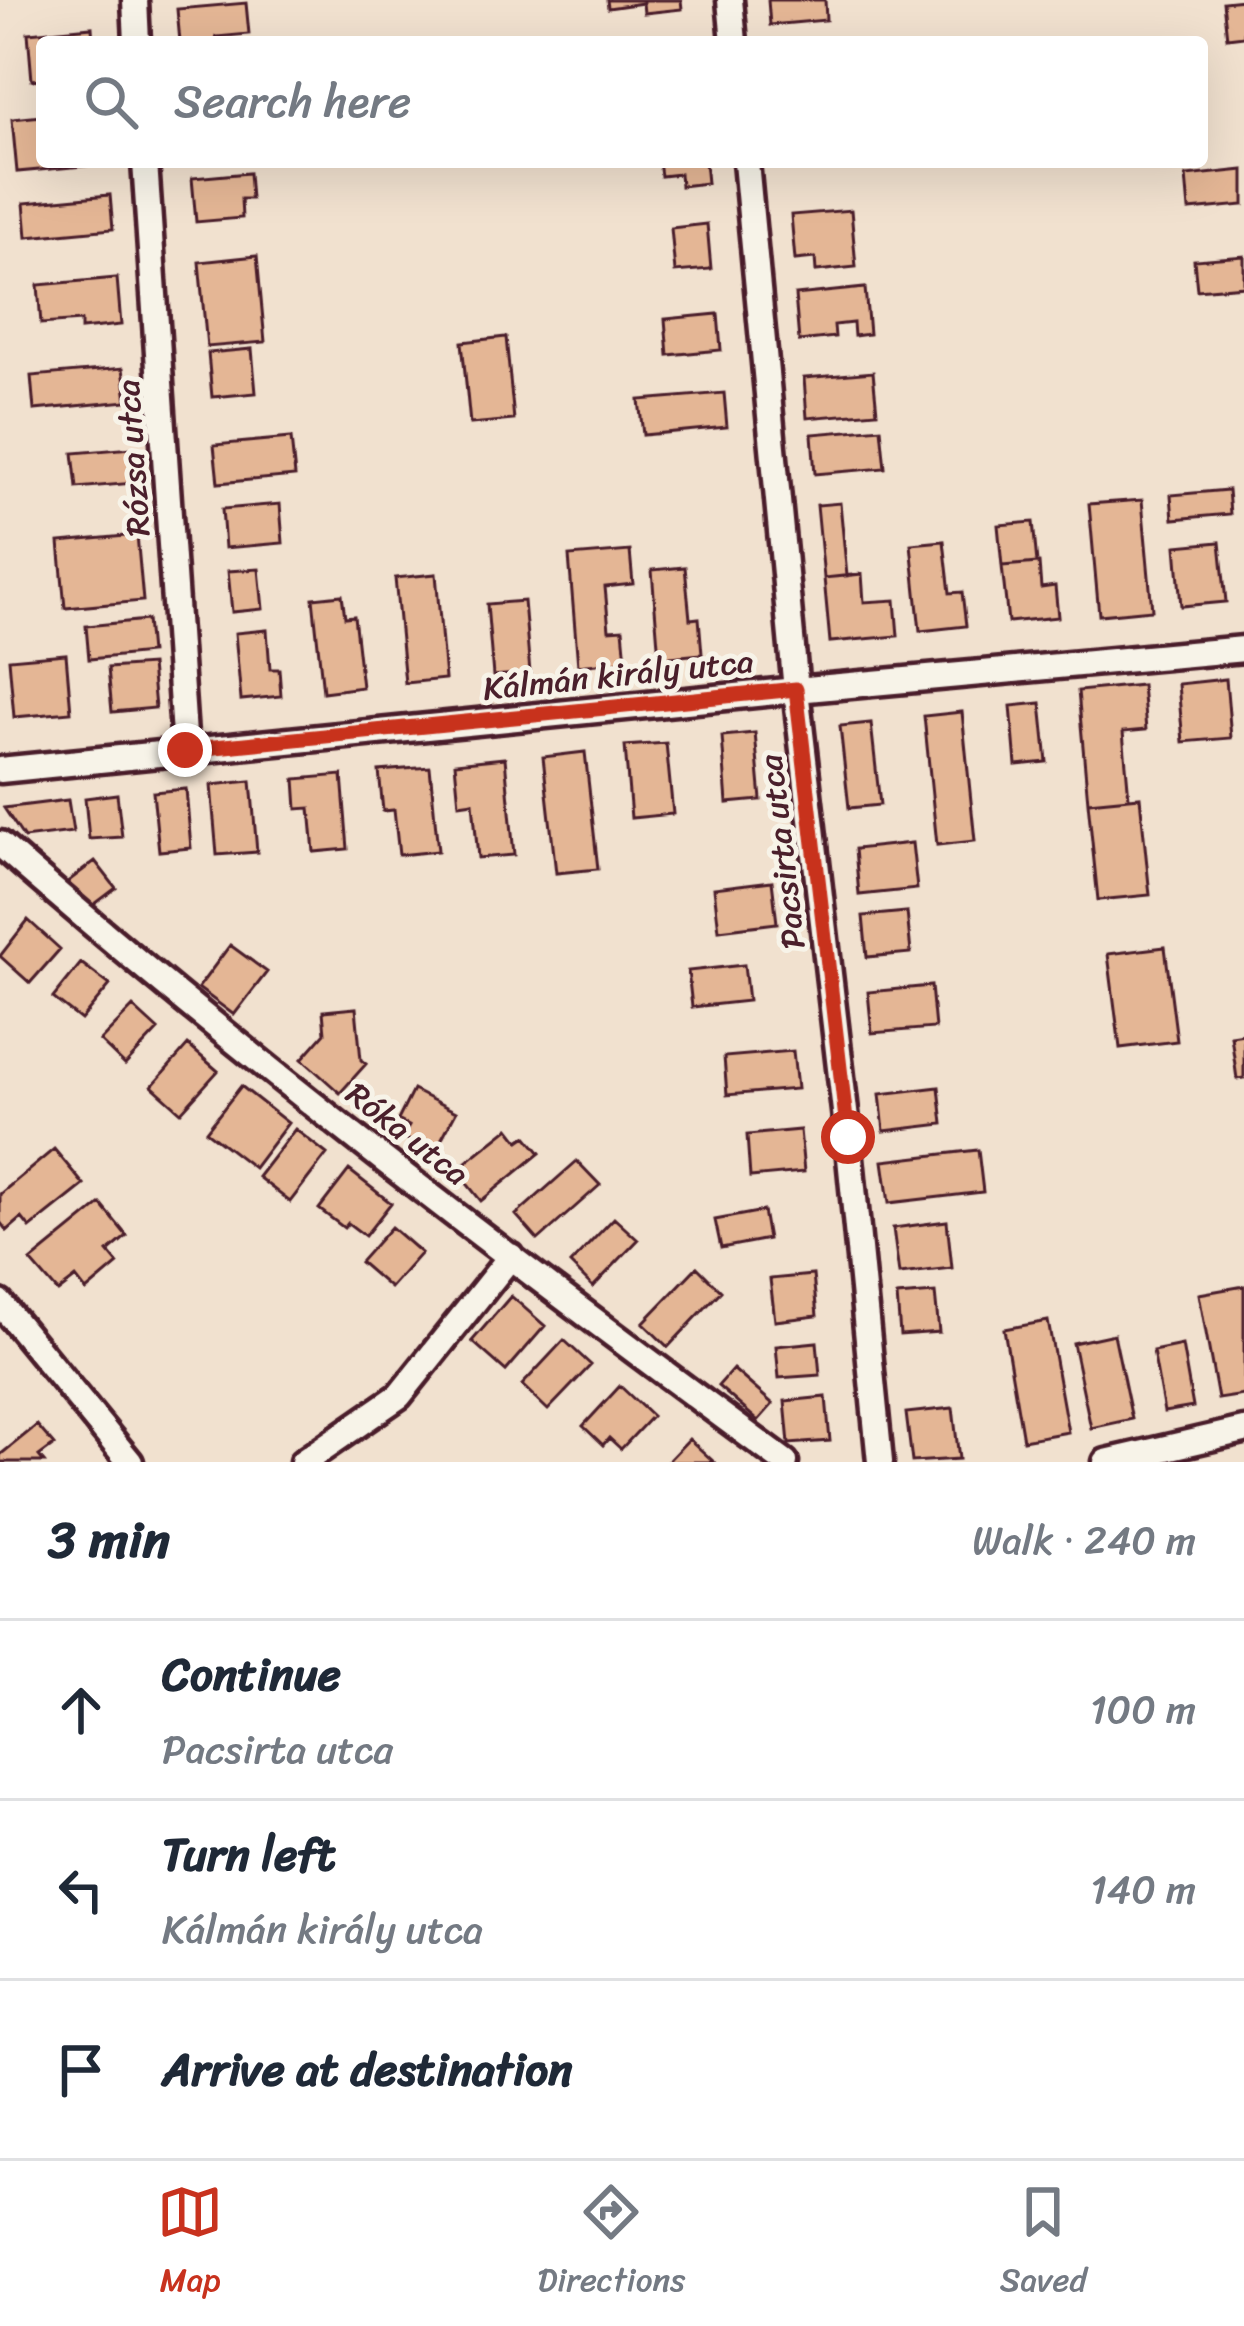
<!DOCTYPE html>
<meta charset="utf-8">
<style>
:root{--surface:#fff;--page:#f2f2f3;--text:#1f2937;--muted:#747a83;--line:#e0e1e3;--accent:#c8321e}
body{margin:0;font-family:Sriracha,sans-serif;background:var(--page);color:var(--text)}
.stop{position:absolute;width:36px;height:36px;margin:-27px;border:9px solid #c8321e;border-radius:50%;background:#fff}
.stop.end{background:#c8321e;border-color:#fff;box-shadow:0 3px 12px #0008}
.list{margin:0;padding:0;list-style:none}
h2{display:flex;justify-content:space-between;align-items:center;height:156px;margin:0;padding:0 48px;font-size:51px}
h2 small{font-size:39px;font-weight:400;color:var(--muted)}
.list li{display:grid;grid-template-columns:78px 1fr auto;gap:36px;align-items:center;box-sizing:border-box;height:180px;padding:0 48px;border-top:3px solid var(--line)}
.list b{display:block;font-size:45px;white-space:nowrap}
.list p{margin:0;font-size:39px;white-space:nowrap;color:var(--muted)}
.list em{font-size:39px;font-style:normal;color:var(--muted)}
.icon{flex:none;width:66px;height:66px;fill:none;stroke:currentColor;stroke-width:2;stroke-linecap:round;stroke-linejoin:round}
.map{position:relative;flex:none;width:1244px;height:1462px;overflow:hidden}
.search{position:absolute;background:var(--surface);box-shadow:0 12px 48px #0002;left:36px;right:36px;top:36px;height:132px;display:flex;align-items:center;gap:30px;box-sizing:border-box;padding:0 42px;border-radius:12px;color:var(--muted);font-size:45px}
.sheet{height:696px;background:var(--surface)}
nav{display:flex;justify-content:space-around;align-items:center;box-sizing:border-box;height:168px;border-top:3px solid var(--line);background:var(--surface);font-size:33px;color:var(--muted)}
nav a{display:grid;justify-items:center;gap:6px}
nav .on{color:var(--accent)}
.map>svg:first-child{display:block}
.building{fill:#e4b695;stroke:#4a1f2b;stroke-width:3}
.lines{fill:none;stroke-linecap:round;stroke-linejoin:round}
.minor-casing{stroke:#4a1f2b;stroke-width:33}
.minor{stroke:#f7f3e8;stroke-width:24}
.route{stroke:#c8321e;stroke-width:15}
.labels{text-anchor:middle;stroke-width:10;stroke-linejoin:round;paint-order:stroke}
.street-label{font-size:33px;fill:#4a1f2b;stroke:#f7f3e8}
</style>
<div class="map">
<svg width="1244" height="1462" viewBox="0 0 1244 1462">
<rect width="100%" height="100%" fill="#f1e1cf"/>
<filter id="ink" filterUnits="userSpaceOnUse"><feTurbulence type="fractalNoise" baseFrequency=".00833" numOctaves="2"/><feDisplacementMap in="SourceGraphic" scale="24" xChannelSelector="R" yChannelSelector="G"/><feConvolveMatrix kernelMatrix="1 2 1 2 8 2 1 2 1" color-interpolation-filters="sRGB"/></filter>
<g filter="url(#ink)">
<path class="building" d="M607 0H681L682 9 644 13 643 3 608 8Z
M768 0H825L826 20 770 25Z
M1244 0V36L1227 38 1223 2Z
M246 3 249 34 216 37 217 42H180L177 9Z
M92 27 93 42H42V79L32 80 28 33Z
M42 116V162L105 164 17 172 12 119Z
M659 162H705L707 183 681 186 680 174 661 176Z
M1244 170V205L1189 210 1186 176Z
M249 173 251 199H241L242 218 196 222 192 178Z
M110 195 113 229 27 237 24 203Z
M851 210 856 267 816 271 815 258 795 260 791 215Z
M707 224 711 269 675 272 671 228Z
M257 256 265 342 207 347 199 262Z
M1244 256V286L1197 290 1194 260Z
M117 278 121 325 81 329V321L41 324 38 285Z
M865 288 869 334 854 336 853 323 834 325 835 337 799 341 795 295Z
M718 314 721 350 668 355 665 319Z
M506 337 514 420 470 424 462 342Z
M252 349 256 393 212 397 208 353Z
M123 368 127 401 34 410 31 376Z
M873 372 877 412 807 418 804 378Z
M724 393 727 427 643 435 639 400Z
M881 428 885 468 815 474 812 434Z
M291 438 295 476 218 483 214 445Z
M132 448 135 483 77 488 73 453Z
M1228 490 1230 514 1173 519 1171 495Z
M1142 500 1152 610 1099 615 1089 504Z
M840 503 847 576 824 578 817 505Z
M280 504 283 543 225 548 222 509Z
M1033 522 1037 563 1002 566 998 525Z
M137 535 143 601 65 608 59 542Z
M944 541 950 593 962 592 966 626 920 631 911 544Z
M1220 542 1226 602 1181 606 1176 546Z
M630 551 633 584 605 587 609 630 623 629 626 661 578 666 569 556Z
M1039 563 1041 588 1055 586 1058 617 1008 622 1002 566Z
M685 567 690 619 699 618 702 654 659 658 652 570Z
M259 569 263 609 232 612 228 571Z
M436 574 445 679 405 683 395 578Z
M862 574 864 602 895 600 898 636 830 642 824 578Z
M342 595 345 617 354 616 362 687 323 692 313 598Z
M524 601 530 673 493 676 487 604Z
M147 620 150 653 89 659 86 626Z
M267 630 270 669H279L281 696 241 700 235 633Z
M66 654 71 712 14 717 9 659Z
M151 665 155 708 112 712 108 668Z
M1226 679 1231 738 1183 742 1178 684Z
M1142 685 1146 730 1123 732 1129 798 1088 802 1078 691Z
M1041 703 1047 762 1016 765 1011 706Z
M962 712 975 841 937 845 924 716Z
M871 723 880 805 849 808 840 726Z
M755 733 761 800 727 803 722 736Z
M666 743 673 814 631 818 625 746Z
M585 752 598 869 556 873 543 757Z
M505 758 514 855 478 858 473 802 459 804 455 763Z
M430 767 438 851 399 855 394 810 383 811 379 771Z
M342 775 348 849 314 852 310 808 297 809 295 779Z
M251 781 257 852 217 855 211 785Z
M186 789 191 848 159 851 153 792Z
M117 794 122 837 89 839 85 798Z
M1140 797 1150 895 1098 900 1088 802Z
M68 800 73 832 24 838 4 808Z
M912 843 917 889 859 895 855 849Z
M95 861 116 888 87 910 66 883Z
M772 881 777 923 719 930 714 888Z
M907 912 911 953 867 957 863 916Z
M28 920 60 949 30 983 0 956Z
M230 945 267 972 234 1015 198 988Z
M1165 947 1177 1041 1120 1048 1108 954Z
M81 963 110 985 81 1020 53 998Z
M744 965 748 1001 692 1007 688 971Z
M931 986 935 1028 872 1033 868 992Z
M133 1007 158 1030 125 1065 100 1041Z
M356 1008 361 1060 366 1064 340 1093 302 1059 325 1033 323 1011Z
M1244 1034V1078L1237 1079 1231 1036Z
M188 1045 218 1071 181 1112 152 1086Z
M793 1051 797 1089 727 1095 724 1057Z
M241 1086 288 1123 254 1168 206 1131Z
M939 1087 943 1124 884 1131 880 1094Z
M413 1090 456 1112 434 1153 403 1137 409 1126 398 1120Z
M509 1128 519 1141 526 1136 540 1153 481 1201 456 1170Z
M295 1129 327 1154 290 1202 258 1177Z
M800 1130 804 1172 750 1177 747 1135Z
M54 1149 84 1185 30 1228 22 1218 7 1231 0 1222V1194Z
M978 1150 983 1192 889 1203 883 1161Z
M577 1161 600 1185 538 1240 516 1215Z
M349 1170 391 1203 365 1236 348 1223 344 1228 319 1209Z
M101 1204 127 1236 108 1252 118 1264 86 1291 76 1278 58 1292 31 1261Z
M763 1211 768 1239 721 1248 715 1220Z
M614 1218 638 1240 593 1287 570 1264Z
M947 1221 952 1268 899 1274 893 1228Z
M391 1227 421 1253 390 1288 360 1262Z
M697 1267 721 1291 668 1347 643 1323Z
M813 1275 817 1316 775 1321 770 1279Z
M1244 1286V1395L1218 1399 1199 1294Z
M935 1293 939 1332 900 1335 897 1296Z
M511 1296 545 1326 506 1371 472 1341Z
M1048 1321 1068 1432 1023 1440 1004 1329Z
M1114 1334 1132 1419 1091 1428 1073 1343Z
M564 1340 591 1365 548 1410 522 1385Z
M817 1342 820 1375 779 1378 776 1346Z
M1182 1345 1193 1407 1164 1412 1153 1351Z
M733 1369 773 1404 758 1421 718 1386Z
M620 1386 652 1416 621 1449 609 1438 603 1445 583 1426Z
M826 1397 830 1441 789 1444 785 1401Z
M953 1408 959 1459 912 1462 906 1413Z
M37 1425 54 1445 39 1456 44 1462H0V1455Z
M689 1439 714 1462H667Z"/>
<g class="lines">
<g class="minor-casing">
<path id="minor" d="M135 0 137 42
M730 0 734 42
M145 162 185 750
M746 162 796 690 848 1137 880 1462
M0 770 796 690 1244 649
M0 844C250 1063 517 1265 785 1462
M0 1303 130 1462
M303 1462 399 1396 511 1256
M1106 1462 1244 1430"/>
</g>
<use href="#minor" class="minor"/>
</g>
</g>
<g class="lines" filter="url(#ink)">
<path class="route" d="M185 750 796 689 848 1137"/>
</g>
<g class="labels">
<g class="street-label">
<text transform="translate(132 458) rotate(-94)" y="12">Rózsa utca</text>
<text transform="translate(618 674) rotate(-6)" y="12">Kálmán király utca</text>
<text transform="translate(781 852) rotate(-97)" y="12">Pacsirta utca</text>
<text transform="translate(408 1133) rotate(38)" y="12">Róka utca</text>
</g>
</g>
</svg>
<div class="stop" style="left:848px;top:1137px"></div>
<div class="stop end" style="left:185px;top:750px"></div>
<div class="search"><svg class="icon" aria-label="search" viewBox="0 0 24 24"><circle cx="10" cy="10" r="6"/><path d="M15 15l6 6"/></svg>Search here</div>
</div>
<section class="sheet">
<h2>3 min<small>Walk · 240 m</small></h2>
<ul class="list">
<li><svg class="icon" aria-label="ahead" viewBox="0 0 24 24"><path d="M12 20V5M6 11l6-6 6 6"/></svg><div><b>Continue</b><p>Pacsirta utca</p></div><em>100 m</em></li>
<li><svg class="icon" aria-label="left" viewBox="0 0 24 24"><path d="M17 20v-9H6M10 6l-5 5 5 5"/></svg><div><b>Turn left</b><p>Kálmán király utca</p></div><em>140 m</em></li>
<li><svg class="icon" aria-label="arrive" viewBox="0 0 24 24"><path d="M6 21V4h12l-3 4 3 4H6"/></svg><div><b>Arrive at destination</b></div></li>
</ul>
</section>
<nav>
<a class="on"><svg class="icon" aria-label="map" viewBox="0 0 24 24"><path d="M3 6l6-2 6 2 6-2v14l-6 2-6-2-6 2zM9 4v14M15 6v14"/></svg>Map</a>
<a><svg class="icon" aria-label="directions" viewBox="0 0 24 24"><path d="M12 3l9 9-9 9-9-9zM9 14v-3h6M13 9l2 2-2 2"/></svg>Directions</a>
<a><svg class="icon" aria-label="saved" viewBox="0 0 24 24"><path d="M7 4h10v16l-5-4-5 4z"/></svg>Saved</a>
</nav>
